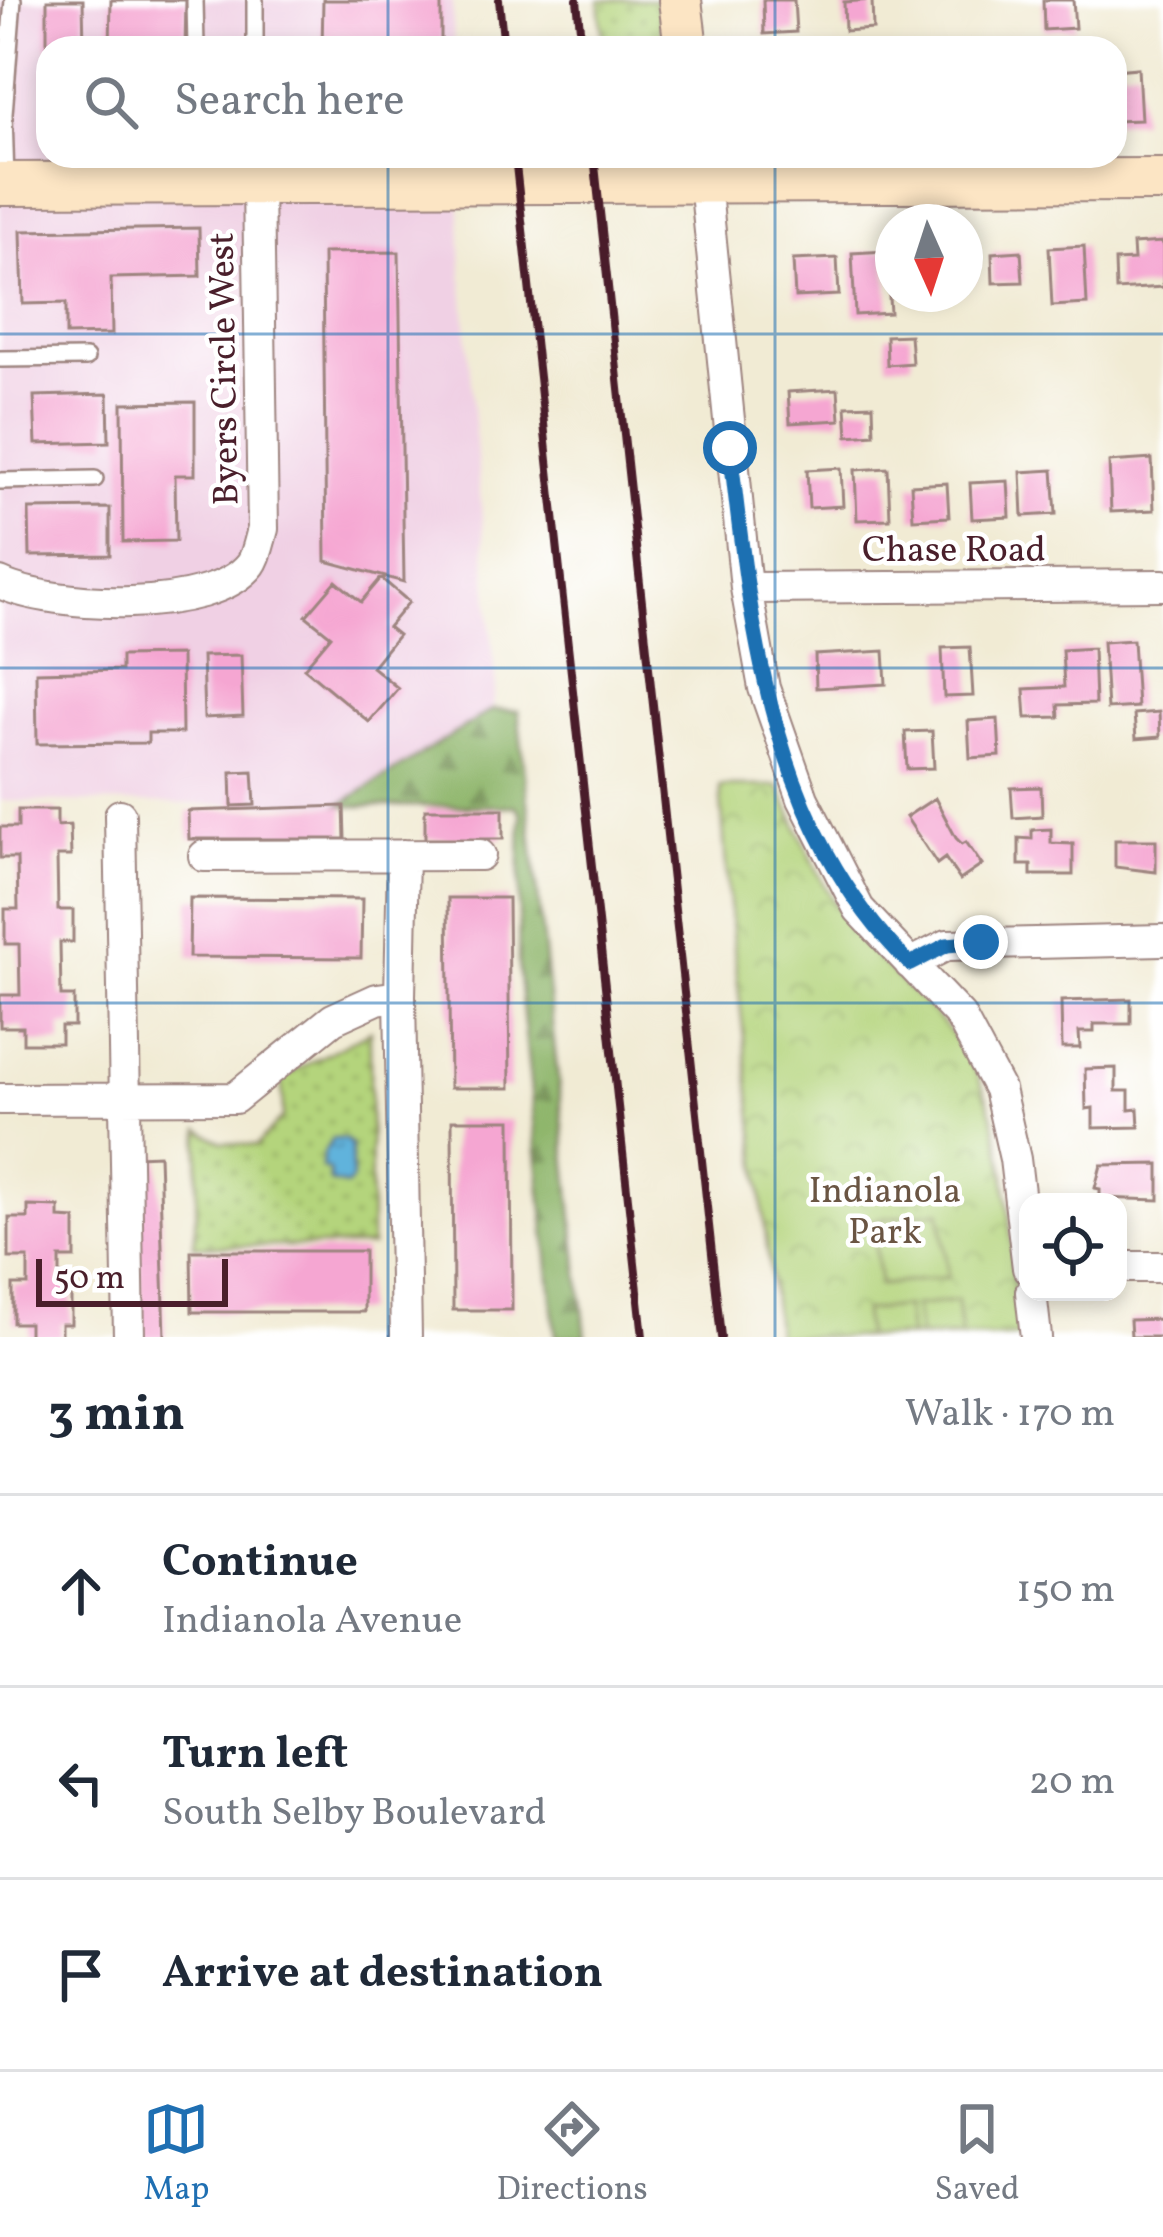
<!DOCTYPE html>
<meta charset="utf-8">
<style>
:root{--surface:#fff;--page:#f2f2f3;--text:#1f2937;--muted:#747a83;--line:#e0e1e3;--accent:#1f6fb2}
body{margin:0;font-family:Vollkorn,serif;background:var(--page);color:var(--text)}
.controls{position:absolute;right:36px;bottom:36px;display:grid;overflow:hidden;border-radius:24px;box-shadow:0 6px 18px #0003}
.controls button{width:108px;height:108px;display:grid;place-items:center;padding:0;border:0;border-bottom:3px solid var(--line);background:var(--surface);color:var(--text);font:60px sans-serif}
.compass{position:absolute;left:875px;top:204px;width:108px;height:108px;border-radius:50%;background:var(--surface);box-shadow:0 6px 18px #0003;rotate:177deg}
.scale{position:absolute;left:36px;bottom:30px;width:192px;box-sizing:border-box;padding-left:12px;border:6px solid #4a1f2b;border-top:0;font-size:33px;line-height:42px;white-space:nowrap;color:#4a1f2b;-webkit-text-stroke:9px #fff;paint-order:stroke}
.stop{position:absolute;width:36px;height:36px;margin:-27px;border:9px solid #1f6fb2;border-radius:50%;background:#fff}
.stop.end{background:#1f6fb2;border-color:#fff;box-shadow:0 3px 12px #0008}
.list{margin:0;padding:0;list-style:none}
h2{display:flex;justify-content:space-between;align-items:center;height:156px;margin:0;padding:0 48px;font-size:51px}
h2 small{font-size:39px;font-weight:400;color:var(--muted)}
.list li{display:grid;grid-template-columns:78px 1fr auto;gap:36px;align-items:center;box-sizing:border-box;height:192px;padding:0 48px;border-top:3px solid var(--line)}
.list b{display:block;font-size:45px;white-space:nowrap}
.list p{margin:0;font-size:39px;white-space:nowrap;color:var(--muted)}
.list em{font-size:39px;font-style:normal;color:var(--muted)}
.icon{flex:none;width:66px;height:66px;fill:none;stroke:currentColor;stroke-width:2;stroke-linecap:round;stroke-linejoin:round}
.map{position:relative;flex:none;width:1163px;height:1337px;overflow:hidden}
.search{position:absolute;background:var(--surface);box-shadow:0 6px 18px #0003;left:36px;right:36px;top:36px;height:132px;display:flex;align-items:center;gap:30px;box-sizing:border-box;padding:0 42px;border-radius:36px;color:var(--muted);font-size:45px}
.sheet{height:732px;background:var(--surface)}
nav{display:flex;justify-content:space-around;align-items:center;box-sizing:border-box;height:168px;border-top:3px solid var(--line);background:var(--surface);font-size:33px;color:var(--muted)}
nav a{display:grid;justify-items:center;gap:6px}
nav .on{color:var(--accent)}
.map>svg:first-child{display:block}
.built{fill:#f0d0e4}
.grass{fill:url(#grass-dots);stroke:#7f7a54;stroke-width:3}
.forest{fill:url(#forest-firs);stroke:#6c6a4c;stroke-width:3}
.park{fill:url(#park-crowns);stroke:#7f7a54;stroke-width:3}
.pitch{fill:#b4d47c;stroke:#7f7a54;stroke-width:3}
.water{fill:url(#water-ripples);stroke:#566984;stroke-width:3}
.building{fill:#f5a6d2}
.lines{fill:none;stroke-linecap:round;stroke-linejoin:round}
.lane-casing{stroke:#9e8580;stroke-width:20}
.street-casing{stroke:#9e8580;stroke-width:34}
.secondary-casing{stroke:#9e8580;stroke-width:46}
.lane{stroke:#fff;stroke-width:15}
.street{stroke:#fff;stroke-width:30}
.secondary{stroke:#fce5c4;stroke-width:42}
.rail{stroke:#4a1f2b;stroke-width:8}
.route{stroke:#1f6fb2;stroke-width:15}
.grid{fill:none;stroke:#1f6fb2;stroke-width:3;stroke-opacity:0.55}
.labels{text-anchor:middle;stroke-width:9;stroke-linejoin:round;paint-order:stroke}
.street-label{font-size:36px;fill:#4a1f2b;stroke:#fff}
.park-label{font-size:36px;fill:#6a5543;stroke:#fff}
</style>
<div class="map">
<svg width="1163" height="1337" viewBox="0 0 1163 1337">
<defs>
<pattern id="grass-dots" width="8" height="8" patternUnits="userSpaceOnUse" patternTransform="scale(3)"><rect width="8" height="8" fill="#b4d47c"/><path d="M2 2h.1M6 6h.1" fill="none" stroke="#9cb66b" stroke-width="1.8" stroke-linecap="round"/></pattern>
<pattern id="forest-firs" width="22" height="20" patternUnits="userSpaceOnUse" patternTransform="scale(3)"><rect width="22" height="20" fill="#8fb66c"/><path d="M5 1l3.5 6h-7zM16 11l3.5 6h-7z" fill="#779359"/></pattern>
<pattern id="park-crowns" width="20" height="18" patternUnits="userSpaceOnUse" patternTransform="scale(3)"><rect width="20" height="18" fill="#b4d47c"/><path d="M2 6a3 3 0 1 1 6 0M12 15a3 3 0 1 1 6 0" fill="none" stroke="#9cb66b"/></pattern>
<pattern id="water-ripples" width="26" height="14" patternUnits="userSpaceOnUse" patternTransform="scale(3)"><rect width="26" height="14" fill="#61b3dc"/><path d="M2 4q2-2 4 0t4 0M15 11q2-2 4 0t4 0" fill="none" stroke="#5291b3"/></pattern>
</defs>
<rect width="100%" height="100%" fill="#fff"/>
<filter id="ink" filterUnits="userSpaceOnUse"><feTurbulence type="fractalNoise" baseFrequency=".00833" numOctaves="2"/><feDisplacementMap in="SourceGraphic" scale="24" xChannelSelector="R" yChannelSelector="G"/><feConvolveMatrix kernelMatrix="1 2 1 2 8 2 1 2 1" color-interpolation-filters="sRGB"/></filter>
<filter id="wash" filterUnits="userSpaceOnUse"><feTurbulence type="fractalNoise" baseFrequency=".004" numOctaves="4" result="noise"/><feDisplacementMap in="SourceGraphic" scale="48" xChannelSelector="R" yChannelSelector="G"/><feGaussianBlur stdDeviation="2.7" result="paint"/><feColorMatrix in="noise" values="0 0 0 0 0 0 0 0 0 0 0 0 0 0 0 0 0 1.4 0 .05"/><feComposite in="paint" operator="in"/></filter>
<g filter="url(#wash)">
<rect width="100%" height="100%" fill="#f1ebd4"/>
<path class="built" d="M0 0H452L454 48H48V156H458L462 274 496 687 492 710 338 806 0 801Z"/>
<path class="grass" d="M599 0H658L663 48H604Z
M370 1031 371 1246H194L200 1130 222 1142 256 1146 283 1117 282 1078Z"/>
<path class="forest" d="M492 710 518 711 586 1337H556L518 965 521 814 516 806H338Z"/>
<path class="park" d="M720 786H778C802 834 821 889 854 931 892 981 944 1011 974 1068 1013 1145 1010 1252 1019 1337H777L728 894Z"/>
<path class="pitch" d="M940 1211 948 1277 880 1285 872 1220Z
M957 1301 961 1337H919L915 1306Z
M905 1307 909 1337H866L863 1311Z"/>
<path class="water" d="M332 1139H345L351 1145 352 1180 346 1186 330 1182 329 1170 322 1168 323 1154Z"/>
<g id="blocks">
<path class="building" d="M47 0H83L84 48H47Z
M111 0H186L185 48H110Z
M323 0H441V48H322Z
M763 0H794L796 32 764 34Z
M872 0 873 29 845 31 844 2Z
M1043 0H1073L1075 28 1044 30Z
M1138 68 1141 120 1115 121V70Z
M199 228 200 276 111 278 112 334 66 335V303L23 304 21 231Z
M1163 242V287L1116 290 1115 261 1134 260 1133 244Z
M965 246H973L975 281 965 282Z
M1084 246 1087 304 1052 306 1049 248Z
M886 251 890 313 855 315 852 253Z
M1021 251 1023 282 993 283 992 253Z
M399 252 404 582 326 561 323 253Z
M837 258 839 295 795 297 793 260Z
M910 335 912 363 887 365 886 336Z
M838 389 840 420 790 423 788 392Z
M108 394 109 442 36 444 34 396Z
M195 402V475H175L176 541 123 542 122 403Z
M873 405 874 434 848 436 846 406Z
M1152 459 1154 510 1111 512 1109 462Z
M841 468 843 506 809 508 807 470Z
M888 468 890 519 857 520 855 470Z
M1053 470 1056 514 1023 516 1021 472Z
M1008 481 1010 517 972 519 970 483Z
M947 483 949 517 913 519 911 485Z
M110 508V555L30 556 29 509Z
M381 578 409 602 388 627 398 635 372 667 398 688 369 722 304 668 331 636 306 616 336 581 361 602Z
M1133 640 1137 707 1107 709 1103 642Z
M970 647 973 696 944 697 942 648Z
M1093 648 1095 704 1058 705 1059 717 1026 718 1024 689 1064 687 1062 650Z
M884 651 886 684 816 688 815 655Z
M181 655 182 733H148V743L37 744 36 672 121 670V656Z
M241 655 243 716 204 718 202 656Z
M1159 712 1160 737 1136 739 1134 714Z
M998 719 1000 756 970 758 968 721Z
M932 731 934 768 907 769 905 732Z
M253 771 255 805 232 806 231 772Z
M1041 787 1042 816 1013 818 1011 788Z
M935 798 956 838 962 844 966 842 982 865 960 880 945 858 937 864 906 817Z
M344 806 345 839H189L188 811Z
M425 809H503V839H425Z
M18 810H57V826L70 825 71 856H57L58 910H73V942H60L61 996H74V1026H61V1043H23V1027H0V995H20L19 944H5V909H18L17 858H0V827H18Z
M1051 829V843L1073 844V875H1031V865H1019V838L1032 839V830Z
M1115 840H1156V872L1115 867Z
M190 898 362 899 361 958 189 957Z
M448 898H508L510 1088H450Z
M1131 999V1024H1094V1032H1079L1080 1048H1062L1061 1001Z
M1116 1068V1091H1129V1110L1138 1109 1139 1127 1093 1128V1108L1086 1109 1085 1069Z
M452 1120H511L512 1310H453Z
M159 1155 165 1337H143L136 1156Z
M1159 1164V1200L1100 1198V1189L1095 1188 1101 1165Z
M28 1206 59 1207V1218L75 1219V1258H60V1284H71V1324H61V1337H29V1323H13V1285H28V1258H9V1218H28Z
M191 1251H364V1312H192Z
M1163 1319V1337H1131L1130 1320Z"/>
</g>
</g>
<g filter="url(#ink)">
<use href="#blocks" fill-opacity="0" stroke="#9e8580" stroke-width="3"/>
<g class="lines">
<g class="lane-casing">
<path id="lane" d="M195 0 196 48
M255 0V48
M6 181 4 114 13 0
M0 359 86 358
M0 481 95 479"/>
</g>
<g class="street-casing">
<path id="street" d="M705 182 746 588 764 688 803 799 859 909 960 1016 999 1089 1015 1159 1028 1268
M0 583C52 608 212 615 251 564 257 556 260 539 263 529L258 183
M746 588 1163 585
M120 815 129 1337
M204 856 480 855
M910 964 947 945 1163 940
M400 996 406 1337
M0 1099 235 1098 333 1019 377 999 400 996 403 855
M1118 1267H1163
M1031 1292 1036 1337"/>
</g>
<g class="secondary-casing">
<path id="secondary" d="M680 0 686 48
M0 184 1163 180"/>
</g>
<use href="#lane" class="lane"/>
<use href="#street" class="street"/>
<use href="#secondary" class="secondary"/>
<path class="rail" d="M499 0 504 48
M577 0 582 48
M515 156 643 1337
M594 156 721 1337"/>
</g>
</g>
<g class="lines" filter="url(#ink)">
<path class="route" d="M730 448C751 632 771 827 910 964L947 945 981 942"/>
</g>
<path class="grid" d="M388 0V48M775 0V48M388 156V1337M775 156V1337M0 334H1163M0 668H1163M0 1003H1163"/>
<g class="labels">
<g class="street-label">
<text transform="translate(222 369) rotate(-91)" y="13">Byers Circle West</text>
<text x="954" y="561">Chase Road</text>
</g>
<g class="park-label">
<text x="885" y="1202">Indianola<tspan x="885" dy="41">Park</tspan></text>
</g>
</g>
</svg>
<div class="controls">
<button><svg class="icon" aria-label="locate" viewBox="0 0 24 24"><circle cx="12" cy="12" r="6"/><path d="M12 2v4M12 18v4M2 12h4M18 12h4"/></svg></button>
</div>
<svg class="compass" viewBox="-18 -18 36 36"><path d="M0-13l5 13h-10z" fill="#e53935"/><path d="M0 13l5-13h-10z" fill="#747a83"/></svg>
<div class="scale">50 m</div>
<div class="stop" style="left:730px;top:448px"></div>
<div class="stop end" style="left:981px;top:942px"></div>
<div class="search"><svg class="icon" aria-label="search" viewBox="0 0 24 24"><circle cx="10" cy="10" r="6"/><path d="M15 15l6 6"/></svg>Search here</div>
</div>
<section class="sheet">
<h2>3 min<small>Walk · 170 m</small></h2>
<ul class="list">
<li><svg class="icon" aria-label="ahead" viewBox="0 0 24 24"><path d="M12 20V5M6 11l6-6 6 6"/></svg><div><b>Continue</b><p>Indianola Avenue</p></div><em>150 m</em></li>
<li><svg class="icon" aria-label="left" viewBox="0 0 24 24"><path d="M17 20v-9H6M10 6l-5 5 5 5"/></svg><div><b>Turn left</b><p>South Selby Boulevard</p></div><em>20 m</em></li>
<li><svg class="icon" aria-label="arrive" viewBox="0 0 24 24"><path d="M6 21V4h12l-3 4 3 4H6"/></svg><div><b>Arrive at destination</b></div></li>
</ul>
</section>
<nav>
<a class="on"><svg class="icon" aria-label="map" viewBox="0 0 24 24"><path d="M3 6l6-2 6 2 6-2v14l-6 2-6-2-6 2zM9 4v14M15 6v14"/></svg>Map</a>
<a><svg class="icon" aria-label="directions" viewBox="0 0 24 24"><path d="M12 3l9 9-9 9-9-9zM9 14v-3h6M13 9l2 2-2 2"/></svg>Directions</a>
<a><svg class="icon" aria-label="saved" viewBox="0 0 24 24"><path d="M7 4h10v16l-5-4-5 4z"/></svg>Saved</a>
</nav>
